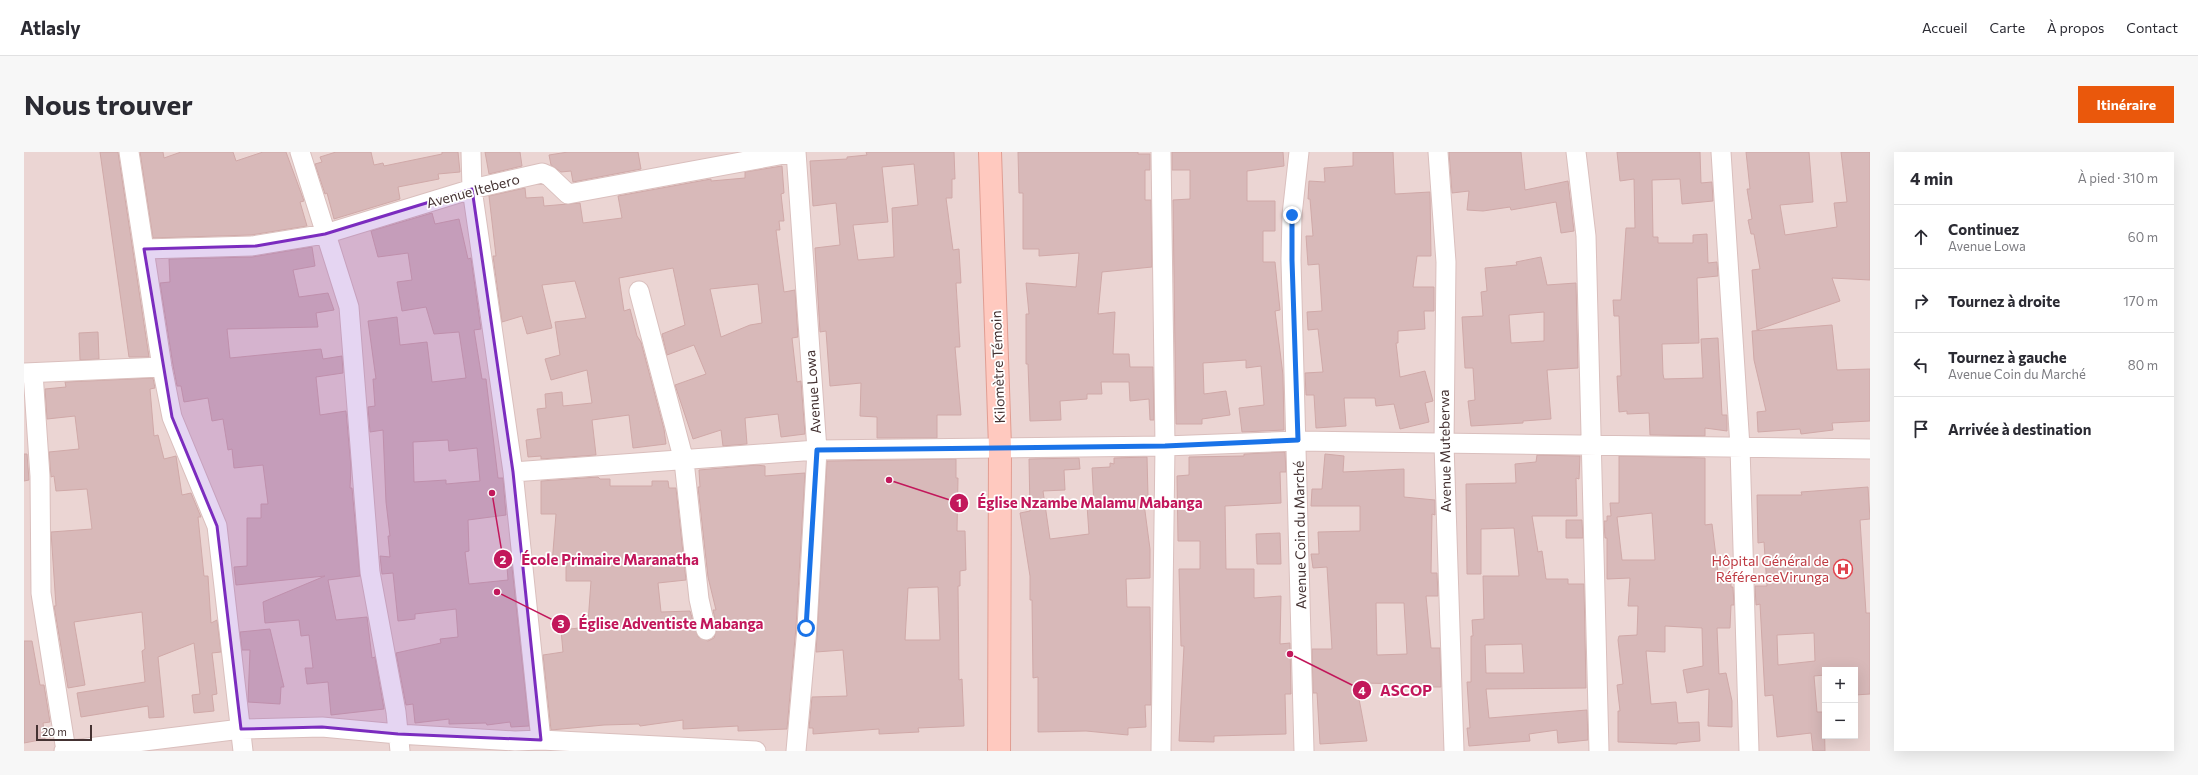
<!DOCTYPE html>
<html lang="fr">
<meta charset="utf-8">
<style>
:root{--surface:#fff;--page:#f7f7f7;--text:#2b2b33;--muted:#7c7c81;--line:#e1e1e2;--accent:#ea580c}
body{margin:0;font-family:Commissioner,sans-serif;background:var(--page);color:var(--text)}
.controls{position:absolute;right:12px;bottom:12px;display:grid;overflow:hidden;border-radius:0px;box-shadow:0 4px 16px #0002}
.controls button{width:36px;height:36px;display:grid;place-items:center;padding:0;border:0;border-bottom:1px solid var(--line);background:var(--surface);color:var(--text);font:20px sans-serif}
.scale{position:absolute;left:12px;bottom:10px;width:56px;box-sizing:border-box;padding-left:4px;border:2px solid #443232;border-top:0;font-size:11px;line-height:14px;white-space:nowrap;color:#443232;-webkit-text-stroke:3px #fff;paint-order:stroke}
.stop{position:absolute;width:12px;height:12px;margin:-9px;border:3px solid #1a73e8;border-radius:50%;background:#fff}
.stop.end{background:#1a73e8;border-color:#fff;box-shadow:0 1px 4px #0008}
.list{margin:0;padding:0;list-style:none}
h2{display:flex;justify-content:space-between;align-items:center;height:52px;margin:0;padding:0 16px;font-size:17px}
h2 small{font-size:13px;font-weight:400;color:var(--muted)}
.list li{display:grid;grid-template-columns:26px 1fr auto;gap:12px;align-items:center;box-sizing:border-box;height:64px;padding:0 16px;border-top:1px solid var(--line)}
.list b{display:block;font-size:15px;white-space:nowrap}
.list p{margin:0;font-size:13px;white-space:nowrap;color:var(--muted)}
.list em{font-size:13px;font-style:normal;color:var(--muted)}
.icon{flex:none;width:22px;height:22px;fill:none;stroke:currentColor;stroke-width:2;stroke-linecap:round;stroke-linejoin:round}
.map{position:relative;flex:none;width:1846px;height:599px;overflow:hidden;border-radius:0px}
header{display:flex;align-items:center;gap:24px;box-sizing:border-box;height:56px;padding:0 20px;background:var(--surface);border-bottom:1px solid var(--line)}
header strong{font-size:19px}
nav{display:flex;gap:22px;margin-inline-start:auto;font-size:14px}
.intro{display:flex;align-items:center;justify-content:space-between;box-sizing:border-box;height:96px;padding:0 24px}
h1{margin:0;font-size:28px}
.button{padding:10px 18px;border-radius:0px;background:var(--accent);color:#fff;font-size:14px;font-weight:700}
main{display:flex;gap:24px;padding:0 24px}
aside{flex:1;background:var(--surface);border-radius:0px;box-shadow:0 4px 16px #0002}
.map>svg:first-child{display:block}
.residential{fill:#ebd5d3;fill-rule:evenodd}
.building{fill:#d8b9b9;stroke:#d0a9a8;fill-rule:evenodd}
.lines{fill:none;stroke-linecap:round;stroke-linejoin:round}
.minor-casing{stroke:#dabfbd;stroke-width:21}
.secondary-casing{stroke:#e19d92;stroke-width:24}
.minor{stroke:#fff;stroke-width:19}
.secondary{stroke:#ffc9bf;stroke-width:22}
.route{stroke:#1a73e8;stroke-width:5}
.marked{fill:#7b2cbf;fill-opacity:0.2;stroke:#7b2cbf;stroke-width:3;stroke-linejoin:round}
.labels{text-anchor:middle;stroke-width:3.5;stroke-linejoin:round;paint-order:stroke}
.street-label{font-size:14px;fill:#443232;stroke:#fff}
.health-label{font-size:14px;fill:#be3a42;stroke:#fff;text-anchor:end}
.leader{fill:none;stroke:#c2185b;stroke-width:1.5}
.callout-dot{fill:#c2185b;stroke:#fff;stroke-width:1.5}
.mark-label{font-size:12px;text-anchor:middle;font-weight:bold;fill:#fff}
.callout-label{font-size:15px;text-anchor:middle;font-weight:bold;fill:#c2185b;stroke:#fff;stroke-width:3.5;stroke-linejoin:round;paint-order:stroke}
</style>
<header>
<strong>Atlasly</strong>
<nav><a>Accueil</a><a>Carte</a><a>À propos</a><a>Contact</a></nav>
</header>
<div class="intro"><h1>Nous trouver</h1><a class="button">Itinéraire</a></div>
<main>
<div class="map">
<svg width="1846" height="599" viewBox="0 0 1846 599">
<rect width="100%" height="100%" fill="#f3e3e1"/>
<path class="residential" d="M0 0H1846V599H0ZM1801 518H1831V584H1801Z"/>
<path class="building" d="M76 0H94L125 205H105Z
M116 0H139L140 6 157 0H209L212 9 239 0H262L280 49 276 50 283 74 227 83 129 86Z
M312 0H347L350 13 359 11 360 14 418 2V0H434L436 20 414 22 415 27 374 35 376 47 310 67 303 41 301 42 291 12 298 10 296 5Z
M461 0H496L498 14 465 22Z
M544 0H614L617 17 549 30 547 19 537 20 527 13 525 3Z
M842 0H930L931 27H928V46H922L929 98 935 97 937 131H932L936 195H931L937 263H913V286H853V265L836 264 837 231 806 234 802 179 796 180 791 96 816 93 812 51 789 54 786 9 823 7V5L843 3ZM890 12 894 53 868 56 870 105 834 108 829 73 864 70 858 15Z
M994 0H1114V2H1126V18H1121V48H1127L1128 115 1078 120 1074 162 1091 160 1089 202H1105L1106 215H1129L1130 268H1126L1125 247 1106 249 1105 230H1077L1078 242H1063V247L1036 249 1037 268 1006 269 1004 212H1002V162H1005L1002 131 1052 135 1055 101 1015 104V97H999V41H995Z
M1148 0H1259L1260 14 1223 19V49H1251V79H1239V110H1251L1256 158 1251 159 1259 223 1260 278 1218 280 1215 256 1240 253 1237 214 1222 216V208L1179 211 1180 242 1202 239 1206 263 1178 267V272H1152L1149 48 1166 47V18H1148Z
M1329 0H1369L1371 42 1406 40 1407 104H1393L1389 135H1410V159H1400L1401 177 1374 179V191H1372L1376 225 1401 219 1409 249 1401 251 1405 270 1376 277 1370 252 1352 254 1351 246H1320L1322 274 1292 276 1290 243H1282L1281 221 1299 220 1294 177 1284 178 1283 160 1298 159 1295 112 1284 113 1282 84H1289L1286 47H1284L1285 29 1301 30 1300 16 1329 14Z
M1425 0H1497L1501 38 1544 29 1550 79 1537 81 1532 50 1487 58 1486 55 1459 59 1443 58 1445 39 1428 41Z
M1593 0H1676L1677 31 1688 30 1689 49 1658 52 1656 27 1628 28 1629 85H1634V91H1669V83L1683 82 1684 111 1693 110 1694 124 1673 126 1675 191 1638 192 1639 222 1640 227 1679 226 1677 187 1694 186 1698 263H1703V279L1681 276V284L1626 283 1625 261 1603 262V259L1595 260 1593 224H1597L1595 164H1590L1589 148H1597L1602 76H1611L1610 27 1596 29Z
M1722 0H1785L1789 50 1756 53 1761 83 1813 75 1810 51 1823 50 1817 0H1846V128L1808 126 1816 149 1733 178 1728 118 1736 117 1730 82H1727L1724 68 1728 67 1723 37H1726Z
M758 14 760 41 757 42 760 69H755L756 78H752L760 140 771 138 774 185 768 186 773 230 777 229 781 282 757 285 754 262 721 266 723 292 699 294 697 278 669 287 651 233 682 222 670 193 643 203 638 182 661 173 649 116 595 126 600 159 606 157 613 184 617 190 640 277 642 292 609 296 605 263 568 268 572 303 517 307V304L504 305 502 288 517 286 513 257 522 256 521 242 538 240 539 254 568 251 563 218 527 228 521 207 536 203 531 170 562 166 551 129 518 133 528 176 503 182 498 164 478 170 469 104H472L465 44 501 36 502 46 519 45 520 54 556 51 559 71 598 66 594 44 687 27V29L721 26V20ZM734 132 738 171 726 173 697 185 686 137Z
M408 61 411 72 435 67 444 107 447 106 457 177 450 178 458 227H462L474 326H479L482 363 444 368 445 399 441 400 445 432 484 428 483 415H488L505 574 487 575 486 570 463 573 462 571 425 572V567L391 571 389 552 382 553 372 501 417 491 416 487 434 485 432 457 391 462V467L374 469 369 421 358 422 356 404 366 405 364 384H366L362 350 359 278 346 280 344 255 351 254 349 227H352L344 169 373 165 376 193 403 190 408 230 442 226 435 180 410 182 402 155 378 159 373 130 388 128 384 101 354 105 347 79ZM424 288 425 299 453 296 456 329 422 332V328L390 330 389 290Z
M288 95 291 114 269 118 275 145 304 141 310 158 292 161 294 175 203 177 206 206 297 197 299 207 318 204 319 221 292 225 296 263 322 259 327 315 326 336H328L336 424 304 428 312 468 343 465 348 506 351 505 360 557 307 563 304 530 283 532 281 516H289L285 483 277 484 275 468 241 471 239 450 301 424 212 433 210 415 223 414V366H237V352H244L239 313 210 316 208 297 204 298 199 267 188 269 184 246 160 250 157 234H153L149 213 136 131 146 130 145 107 228 105Z
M1517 105 1523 133 1552 131 1554 216 1523 218 1527 267 1499 269V271L1447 274 1444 249 1451 248 1449 216H1441L1438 165 1459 164 1457 140 1463 139 1461 116 1493 113 1492 110ZM1520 160V189L1487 191 1485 163Z
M1808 173 1813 218 1846 217V269L1808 271 1809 278 1777 282 1776 277 1734 280 1733 260 1742 259 1730 208 1728 179Z
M74 180 75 207 56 208 55 181Z
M129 226 131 236 126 237 130 284 134 283 140 307 152 304 158 343 167 341 177 365H174L180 424H184L187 471 193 468 197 500 188 501 193 542 188 543 190 559 170 561 168 543 176 542 170 491 134 505 140 565 125 566 124 554 57 565 53 541 121 530 118 499 121 497 118 460 50 470 61 533 44 536 30 454H32L27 380 68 377 63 337 32 339 30 324 27 325 25 300 55 297 51 264 23 267 21 237 42 235 41 230Z
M1261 300 1262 320H1256L1257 351 1201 354 1202 417H1230V446L1257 444 1256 492 1266 491 1267 542H1261L1262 582 1190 584V590L1155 589 1160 494H1157L1155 417H1176V389H1154L1153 324 1165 323V305L1220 304V302Z
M0 302H3L5 328 0 329Z
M1301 302 1320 304 1319 320 1380 317V345L1411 348V363L1408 362 1407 421H1413L1414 444H1402L1407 496H1416L1417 535H1402V532L1332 531 1343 589 1296 592 1293 541H1289L1288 497H1308L1303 415 1289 416 1287 402H1295L1294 380 1336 379V354H1287L1288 337H1298ZM1352 451H1380L1383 502 1353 503Z
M1513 303 1556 304 1555 327 1552 326 1553 364H1508L1514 400 1518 399 1522 427H1544V432H1560L1562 536 1462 537 1465 566 1563 558 1564 588 1534 591 1533 578 1505 582 1506 589 1445 594 1443 576H1446L1443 530H1447V484H1449L1448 468 1460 467 1459 424H1495L1490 376 1457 377V422H1443L1442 332 1492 331 1491 312 1512 310ZM1498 492 1500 521H1462L1461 493Z
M1595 304 1681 306V373L1688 372 1695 429H1707V435H1709L1710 453H1707L1706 476H1693L1695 522 1702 521 1708 549V575L1684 574 1685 537 1663 541 1659 518 1679 514 1678 476 1641 474V500L1622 499 1627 552 1652 550 1654 571 1675 570 1676 589 1653 591V592L1594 590V559H1596L1593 533 1599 532 1594 488 1595 484 1613 483 1614 454H1604L1606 426 1583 427V386H1581L1580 369H1583V364H1587L1586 351H1595ZM1628 361 1631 408H1598L1593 365Z
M1123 305 1124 344H1119L1126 397V426L1102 427 1103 455H1126L1127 553H1121L1122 575 1104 576V583L1062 579 1014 580V525L1009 526 1008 448H1006V424L996 361 1006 359 1005 307 1055 306 1056 317 1040 318 1041 338 1019 339 1026 387 1065 382 1063 353H1070L1068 316 1086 315V311L1090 312V306Z
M932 307V326H934L933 379H941L942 418 936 419V434H934L935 528 938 527 940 574 894 576 895 580 855 582V577L789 582V576H785L788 545 823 544 819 498 792 500 803 309ZM914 435 916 488H881L884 436Z
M732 313 741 314V324L781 321 772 475 763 577 714 579V574L659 577V568L616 574 615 572 580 573 527 578 519 503 539 500 537 478 555 476V472L564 471 567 429H542V413L528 412 532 362H517V329L574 325 576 327H586V334H628V329H644L645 336H652L662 428 634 431 637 460 666 459 674 485 684 489 690 486 693 476 689 458H692L684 425 674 335H676L675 318Z
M1844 335 1846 367 1836 368 1842 461H1846V542L1831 543V518H1801V523L1790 524 1793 560H1800L1801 599H1789L1787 581 1753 585 1749 543 1741 544 1736 452 1732 453 1731 434H1743L1740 390 1734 391 1733 343H1778L1777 340ZM1790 481 1791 509 1754 513 1753 483Z
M1542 368H1558L1559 386H1542Z
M1256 381 1257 412H1233L1232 382Z
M246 477 260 535H257L256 552 224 550 226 498H218L216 480Z
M0 489H8L16 533H20L26 570 19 571 21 587 0 591Z"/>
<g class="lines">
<g class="minor-casing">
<path id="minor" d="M105 0 138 215 148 265 193 374 219 599
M276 0 325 155 346 420 372 560 376 599
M447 0 448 37 489 320 517 588
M1275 0 1268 63 1267 108 1280 599
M1414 0 1422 110 1420 292 1430 599
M1552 0 1562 84 1575 599
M1697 0 1716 295 1725 599
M120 97 228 94 301 82 448 37 518 21 525 24 544 42 771 0
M615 139 660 309 675 447 682 478
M0 221 138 215
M9 221 16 324 17 441 42 599
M489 320 793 298 1141 294 1274 289 1846 297
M40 599 217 577 298 575 374 582 491 589 517 588 732 599
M772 599 783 476 793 298 772 0
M1137 599 1141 294 1137 0"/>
</g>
<g class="secondary-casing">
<path id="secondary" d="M966 0 976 295 975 599"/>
</g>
<use href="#minor" class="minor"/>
<use href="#secondary" class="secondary"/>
</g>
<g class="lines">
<path class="route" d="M782 476 793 298 1141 294 1274 288 1268 108V63"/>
</g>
<path class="marked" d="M448 37 489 320 517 588 374 582 298 575 217 577 193 374 148 265 120 97 232 94 301 82Z"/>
<defs>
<g id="hospital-ring" transform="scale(1)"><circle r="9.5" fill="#fff" stroke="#e0444e" stroke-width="1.5"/><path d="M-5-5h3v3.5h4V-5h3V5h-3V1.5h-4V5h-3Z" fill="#e0444e"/></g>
</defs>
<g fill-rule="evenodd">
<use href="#hospital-ring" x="1819" y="417"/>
</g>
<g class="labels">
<g class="street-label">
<text transform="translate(449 39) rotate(-15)" y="5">Avenue Itebero</text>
<text transform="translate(974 215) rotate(-92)" y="5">Kilomètre Témoin</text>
<text transform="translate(789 240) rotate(-94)" y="5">Avenue Lowa</text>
<text transform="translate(1421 299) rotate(-91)" y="5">Avenue Muteberwa</text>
<text transform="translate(1276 383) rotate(-91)" y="5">Avenue Coin du Marché</text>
</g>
<g class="health-label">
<text x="1805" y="414">Hôpital Général de<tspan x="1805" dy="16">RéférenceVirunga</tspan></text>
</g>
</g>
<path class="leader" d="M865 328L935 351M468 341L479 407M473 440L537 472M1266 502L1338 538"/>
<g class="callout-dot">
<circle cx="865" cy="328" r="4"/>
<circle cx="468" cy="341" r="4"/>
<circle cx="473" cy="440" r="4"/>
<circle cx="1266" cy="502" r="4"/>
<circle cx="935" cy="351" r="10"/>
<circle cx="479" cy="407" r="10"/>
<circle cx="537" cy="472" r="10"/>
<circle cx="1338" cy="538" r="10"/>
</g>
<g class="mark-label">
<text x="935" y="355">1</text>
<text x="479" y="412">2</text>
<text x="537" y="476">3</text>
<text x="1338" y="543">4</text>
</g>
<g class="callout-label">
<text x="1066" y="356">Église Nzambe Malamu Mabanga</text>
<text x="586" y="413">École Primaire Maranatha</text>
<text x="647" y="477">Église Adventiste Mabanga</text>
<text x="1382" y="544">ASCOP</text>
</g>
</svg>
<div class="controls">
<button>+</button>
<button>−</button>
</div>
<div class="scale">20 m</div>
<div class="stop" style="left:782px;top:476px"></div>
<div class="stop end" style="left:1268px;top:63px"></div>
</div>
<aside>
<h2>4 min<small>À pied · 310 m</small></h2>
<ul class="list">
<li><svg class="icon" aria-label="ahead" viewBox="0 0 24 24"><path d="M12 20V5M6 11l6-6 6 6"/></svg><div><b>Continuez</b><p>Avenue Lowa</p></div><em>60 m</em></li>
<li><svg class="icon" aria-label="right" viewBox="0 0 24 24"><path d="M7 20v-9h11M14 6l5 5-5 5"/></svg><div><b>Tournez à droite</b></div><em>170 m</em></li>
<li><svg class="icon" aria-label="left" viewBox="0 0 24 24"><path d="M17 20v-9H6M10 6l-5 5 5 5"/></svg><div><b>Tournez à gauche</b><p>Avenue Coin du Marché</p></div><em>80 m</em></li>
<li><svg class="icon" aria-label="arrive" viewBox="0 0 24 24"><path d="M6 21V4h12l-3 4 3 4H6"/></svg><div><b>Arrivée à destination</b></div></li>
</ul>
</aside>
</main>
